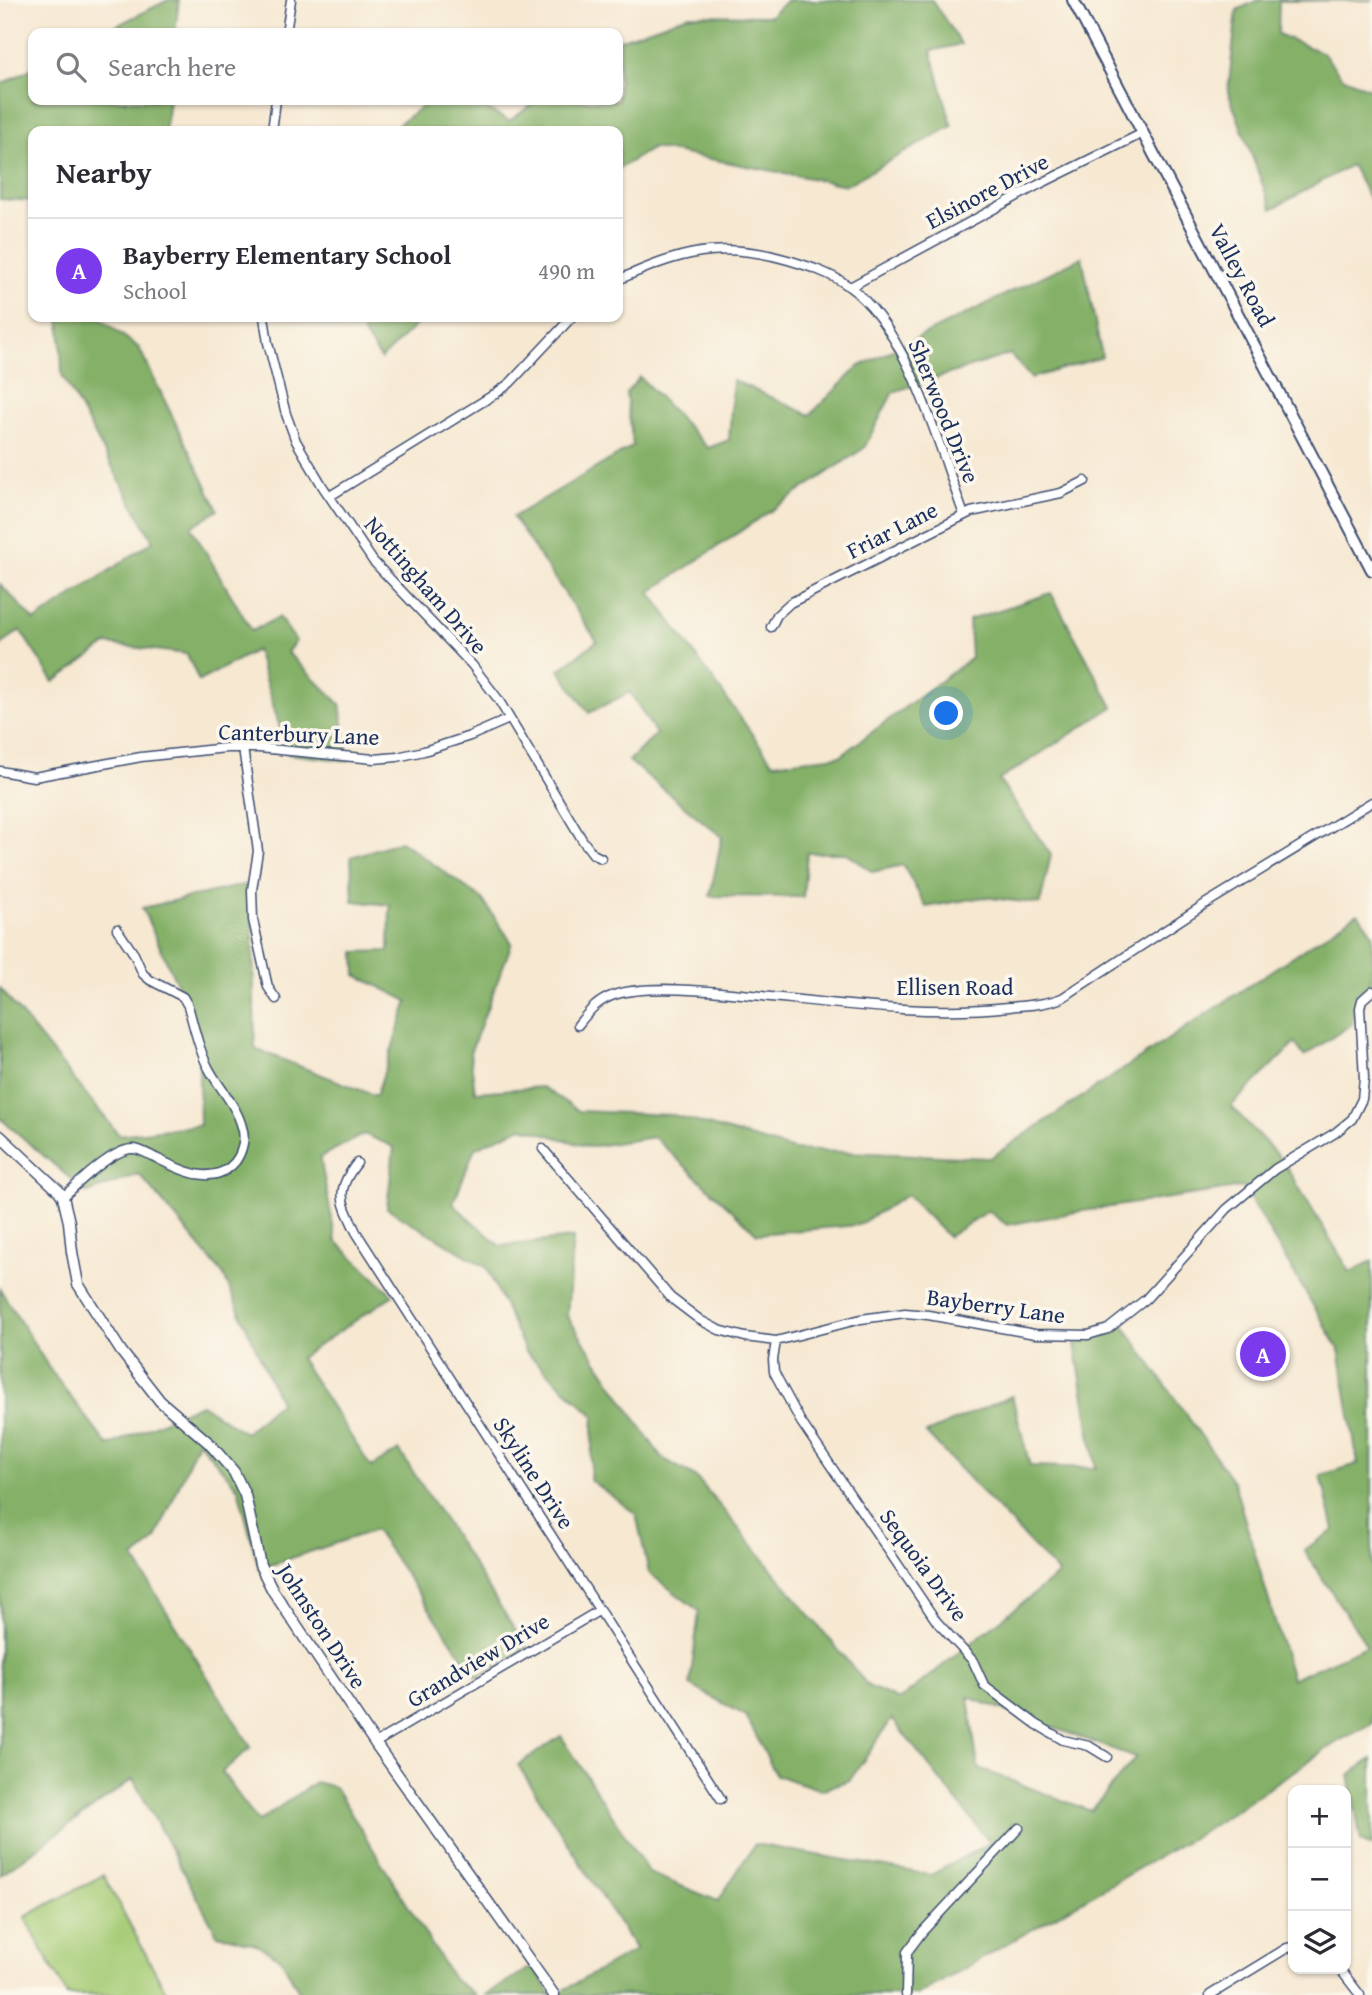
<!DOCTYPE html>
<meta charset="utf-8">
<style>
:root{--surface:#fff;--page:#f7f7f7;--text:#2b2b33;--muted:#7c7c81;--line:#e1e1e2;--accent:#7c3aed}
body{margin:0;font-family:"Gentium Book Plus",serif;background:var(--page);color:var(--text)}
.controls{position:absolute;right:21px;bottom:21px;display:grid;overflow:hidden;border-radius:14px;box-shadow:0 2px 5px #0004}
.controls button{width:63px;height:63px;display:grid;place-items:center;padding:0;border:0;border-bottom:2px solid var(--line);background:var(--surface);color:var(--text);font:35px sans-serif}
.you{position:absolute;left:947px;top:714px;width:24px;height:24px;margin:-18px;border:5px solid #fff;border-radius:50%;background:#1a73e8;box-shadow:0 0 0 10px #1a73e833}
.badge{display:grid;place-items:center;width:46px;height:46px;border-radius:50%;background:var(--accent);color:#fff;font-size:23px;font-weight:700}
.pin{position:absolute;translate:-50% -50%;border:4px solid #fff;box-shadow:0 2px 7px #0006}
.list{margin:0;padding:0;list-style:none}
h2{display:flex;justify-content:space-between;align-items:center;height:91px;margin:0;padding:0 28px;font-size:30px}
h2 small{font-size:23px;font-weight:400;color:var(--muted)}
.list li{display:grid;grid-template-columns:46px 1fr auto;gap:21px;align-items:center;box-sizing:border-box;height:105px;padding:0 28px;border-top:2px solid var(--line)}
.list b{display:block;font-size:26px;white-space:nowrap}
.list p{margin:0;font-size:23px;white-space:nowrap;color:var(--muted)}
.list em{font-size:23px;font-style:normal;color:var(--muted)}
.icon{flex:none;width:38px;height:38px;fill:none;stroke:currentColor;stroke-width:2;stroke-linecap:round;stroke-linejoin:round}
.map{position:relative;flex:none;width:1372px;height:1995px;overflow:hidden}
.search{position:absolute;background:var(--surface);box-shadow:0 2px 5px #0004;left:28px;top:28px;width:595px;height:77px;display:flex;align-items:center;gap:18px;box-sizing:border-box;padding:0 24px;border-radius:14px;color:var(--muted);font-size:26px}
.panel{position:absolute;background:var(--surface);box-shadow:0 2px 5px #0004;left:28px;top:126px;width:595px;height:196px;border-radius:14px}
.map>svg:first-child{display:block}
.green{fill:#a6cc76;stroke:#607e6a;stroke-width:2}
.forest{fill:#84b067;stroke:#507062;stroke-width:2;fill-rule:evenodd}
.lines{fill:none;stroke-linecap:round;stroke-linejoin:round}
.minor-casing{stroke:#3c4b6f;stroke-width:11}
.tertiary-casing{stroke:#3c4b6f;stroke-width:13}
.secondary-casing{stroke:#3c4b6f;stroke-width:14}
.minor{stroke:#fff;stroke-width:8}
.tertiary{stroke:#fff;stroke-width:10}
.secondary{stroke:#fff;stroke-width:10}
.labels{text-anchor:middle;stroke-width:7;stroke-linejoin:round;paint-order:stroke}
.street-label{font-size:23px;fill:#1b2f5e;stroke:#fbf7ec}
</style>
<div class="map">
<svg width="1372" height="1995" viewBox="0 0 1372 1995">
<rect width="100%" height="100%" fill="#fbf7ec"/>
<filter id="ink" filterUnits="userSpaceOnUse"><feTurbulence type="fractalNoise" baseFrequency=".0143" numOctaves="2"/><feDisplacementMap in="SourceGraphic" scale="14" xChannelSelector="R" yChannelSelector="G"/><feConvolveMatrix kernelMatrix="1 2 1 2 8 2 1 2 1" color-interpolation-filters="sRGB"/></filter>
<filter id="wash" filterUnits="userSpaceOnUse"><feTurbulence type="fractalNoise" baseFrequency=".00686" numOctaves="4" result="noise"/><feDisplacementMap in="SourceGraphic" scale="28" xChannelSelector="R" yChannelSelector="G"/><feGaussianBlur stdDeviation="1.57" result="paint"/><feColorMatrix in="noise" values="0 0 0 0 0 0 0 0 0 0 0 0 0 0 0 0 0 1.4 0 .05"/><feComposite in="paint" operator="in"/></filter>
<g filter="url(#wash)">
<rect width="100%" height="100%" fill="#f6e8d1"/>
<path class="green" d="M103 1875 168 1995H67L25 1917Z"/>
<path class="forest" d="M168 0H179L175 33H102Z
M787 0H932L961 44 931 51 952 126 846 185 653 148 618 169V131H389L431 100H470L509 121 538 100H618L619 40 689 15 770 16Z
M1258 0H1372L1279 1 1278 34 1323 53 1342 77 1372 90V203L1351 165 1272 209 1228 92 1237 10Z
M33 68V100H169L165 131H33V201L0 199V85Z
M1082 257 1102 357 1031 378 1010 354 893 392 864 448 650 592 773 763 840 756 971 658 969 620 1051 593 1113 707 999 780 1051 855 1040 904 984 897 926 907 903 865 873 872 846 853H807L803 897 710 896 722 837 629 761 656 734 630 692 589 713 559 670 597 641 513 517 633 446 626 393 640 377 708 448 729 440 733 380 810 415 858 367Z
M60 317H98L139 348 218 510 191 527 252 631 279 617 296 641 287 652 340 704 349 761 288 754 256 650 199 681 187 654 107 644 54 682 20 630 0 646V584L35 621 153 541 62 375Z
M363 317H424L381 359 363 333Z
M401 841 482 899 512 943 470 1053 475 1092 542 1087 579 1111 673 1115 794 1150 990 1158 1358 913 1372 933V984L1357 994 1352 1024 1304 1056 1295 1043 1231 1106 1283 1161 1350 1272 1372 1261V1724L1340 1740 1209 1828 918 1995H723L721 1993 677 1992 670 1995H555L636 1950 518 1765 561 1736 649 1873 718 1901 755 1844 931 1875 990 1843 892 1719 850 1780 821 1790 776 1775 746 1716 690 1685 699 1611 649 1573 636 1514 590 1480 594 1416 525 1351 487 1268 387 1208 394 1147 364 1134 320 1157 336 1241 393 1295 300 1358 371 1467 399 1450 527 1648 477 1678 375 1530 259 1569 238 1488 198 1441 156 1539 134 1559 251 1747 222 1772 258 1822 315 1782 335 1787 453 1979 476 1995H301L281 1959 256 1944 217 1934 133 1779 0 1875V1289L51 1371 108 1446 201 1404 245 1433 280 1402 223 1274 139 1174 87 1193 0 1118V988L119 1135 200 1125 198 1029 142 908 252 883 255 1049 376 1096 408 1001 356 975 355 952 389 951 390 905 353 901 351 857ZM522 1127 589 1147 654 1137 757 1234 858 1225 907 1195 948 1237 988 1211 1007 1225 1076 1212 1243 1187 1339 1349 1358 1464 1321 1475 1334 1530 1304 1550 1367 1646 1292 1679 1234 1483 1120 1320 1074 1338 1096 1468 1030 1466 1012 1396 926 1433 1059 1574 899 1700 868 1686 697 1478 661 1457 567 1316 573 1238 500 1246 453 1204 475 1148ZM968 1697 1135 1757H1136L1091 1811 978 1768Z
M1372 1759V1846L1361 1841 1349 1775Z
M533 1966 552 1995H485Z"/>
</g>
<g filter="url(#ink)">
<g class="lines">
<g class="minor-casing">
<path id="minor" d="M286 33 291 0
M272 131 276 100
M618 280C680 252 720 240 788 260 808 266 830 273 847 285 908 327 939 447 964 515
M850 287 1038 185 1143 133
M264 317 268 343 286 414 296 441 323 487 373 561 472 665 498 699 583 841 593 854 601 858
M330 496 495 394 510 383 572 317
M771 627 777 615 790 603 971 512 1061 493 1085 481
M243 748 258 851 252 890 253 920 268 987 276 999
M0 771 34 777 141 757 226 748H259L374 759 397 757 424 751 470 736 509 719
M578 1025C589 1011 597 1001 614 995 643 985 700 990 731 993 823 1001 918 1017 1009 1007 1027 1005 1045 1005 1062 998L1205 904 1372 802
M543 1149 671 1298 700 1320 719 1330 745 1337 776 1341 861 1319 905 1313 928 1315 1035 1334 1088 1335 1108 1329 1146 1299 1227 1209 1275 1169 1335 1133 1352 1119 1362 1099 1364 1078 1360 1008 1362 1000 1372 991
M357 1163C334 1192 342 1202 356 1232L721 1799
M63 1197C79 1183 111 1150 132 1149 139 1148 145 1153 152 1156 177 1168 212 1189 235 1162 242 1153 246 1138 242 1127 236 1104 218 1087 208 1067 198 1048 194 1026 188 1006L183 997 150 980 143 974 134 954 117 929
M776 1341 773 1360 774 1372 801 1422 937 1622 973 1661 984 1685 1036 1724 1063 1740 1089 1746 1107 1757
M375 1743 600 1610
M1340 1969 1360 1995
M906 1995 907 1952 923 1931 1019 1828
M1210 1995 1287 1948 1293 1947"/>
</g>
<g class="tertiary-casing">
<path id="tertiary" d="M0 1136 59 1191 63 1197 69 1222 72 1252 78 1284 121 1351 160 1401 209 1443 234 1472 245 1495 260 1565 273 1591 375 1743 554 1995"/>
</g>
<g class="secondary-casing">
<path id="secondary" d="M1073 0 1372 570"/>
</g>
<use href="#minor" class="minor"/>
<use href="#tertiary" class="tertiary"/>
<use href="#secondary" class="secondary"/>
</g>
</g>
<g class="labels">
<g class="street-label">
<text transform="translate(987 191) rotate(-28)" y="8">Elsinore Drive</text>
<text transform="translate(1242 275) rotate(62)" y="8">Valley Road</text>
<text transform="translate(944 411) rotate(68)" y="8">Sherwood Drive</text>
<text transform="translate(892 530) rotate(-27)" y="8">Friar Lane</text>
<text transform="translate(426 585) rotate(49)" y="8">Nottingham Drive</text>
<text transform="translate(299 734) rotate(2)" y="8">Canterbury Lane</text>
<text x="955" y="995">Ellisen Road</text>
<text transform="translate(996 1306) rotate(8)" y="8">Bayberry Lane</text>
<text transform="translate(534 1473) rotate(57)" y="8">Skyline Drive</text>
<text transform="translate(924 1565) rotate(54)" y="8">Sequoia Drive</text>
<text transform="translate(322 1626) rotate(57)" y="8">Johnston Drive</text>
<text transform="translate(478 1660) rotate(-31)" y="8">Grandview Drive</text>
</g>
</g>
</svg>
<div class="controls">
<button>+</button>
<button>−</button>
<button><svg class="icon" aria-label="layers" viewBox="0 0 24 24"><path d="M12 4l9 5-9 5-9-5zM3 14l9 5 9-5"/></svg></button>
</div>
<div class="you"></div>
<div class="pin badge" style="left:1263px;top:1354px">A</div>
<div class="search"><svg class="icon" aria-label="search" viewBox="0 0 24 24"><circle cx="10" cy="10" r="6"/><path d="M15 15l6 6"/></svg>Search here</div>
<section class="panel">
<h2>Nearby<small></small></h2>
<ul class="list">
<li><span class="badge">A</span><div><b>Bayberry Elementary School</b><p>School</p></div><em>490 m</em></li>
</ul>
</section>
</div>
